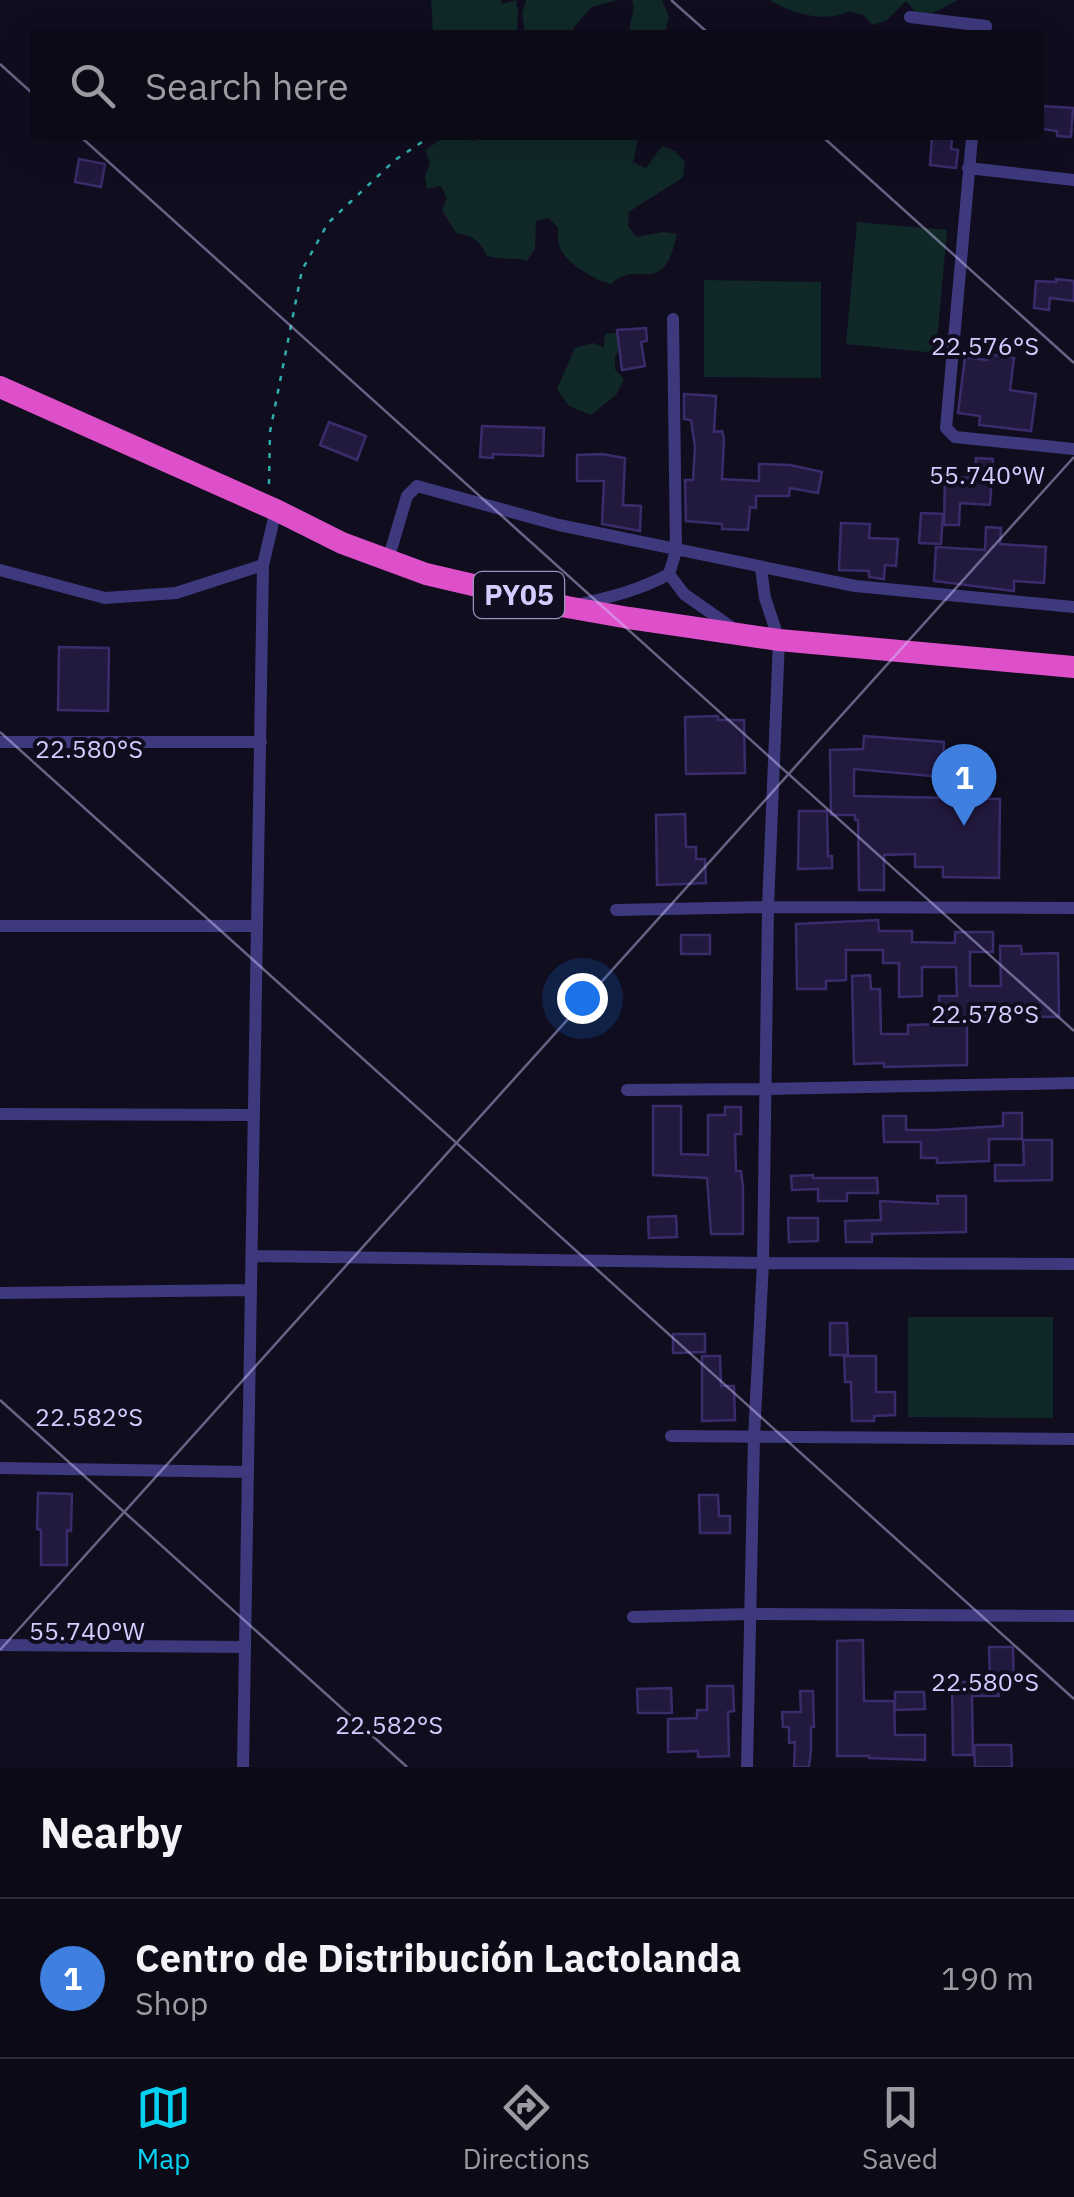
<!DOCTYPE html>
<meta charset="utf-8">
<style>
:root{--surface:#0c0a17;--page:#151320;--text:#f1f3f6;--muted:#9a9aa1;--line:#2c2b36;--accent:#06d0ef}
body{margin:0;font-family:"IBM Plex Sans",sans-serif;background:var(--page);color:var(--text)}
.you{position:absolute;left:582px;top:998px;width:35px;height:35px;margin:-25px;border:8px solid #fff;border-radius:50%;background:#1a73e8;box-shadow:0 0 0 15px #1a73e833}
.badge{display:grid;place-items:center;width:65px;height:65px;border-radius:50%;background:var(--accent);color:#fff;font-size:32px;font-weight:700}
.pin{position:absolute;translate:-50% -82px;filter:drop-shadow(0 2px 5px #0008)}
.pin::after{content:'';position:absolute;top:52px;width:35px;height:30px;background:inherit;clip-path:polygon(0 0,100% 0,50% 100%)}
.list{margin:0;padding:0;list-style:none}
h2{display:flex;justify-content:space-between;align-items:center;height:130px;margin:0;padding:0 40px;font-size:42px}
h2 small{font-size:32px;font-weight:400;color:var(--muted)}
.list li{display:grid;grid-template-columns:65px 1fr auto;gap:30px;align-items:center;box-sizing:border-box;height:160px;padding:0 40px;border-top:2px solid var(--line)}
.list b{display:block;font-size:38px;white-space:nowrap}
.list p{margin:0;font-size:32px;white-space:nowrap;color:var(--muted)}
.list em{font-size:32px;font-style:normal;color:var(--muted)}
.icon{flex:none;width:55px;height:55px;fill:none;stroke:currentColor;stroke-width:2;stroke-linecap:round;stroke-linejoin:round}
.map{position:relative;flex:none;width:1074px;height:1767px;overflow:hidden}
.search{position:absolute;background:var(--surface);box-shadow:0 10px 40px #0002;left:30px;right:30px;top:30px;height:110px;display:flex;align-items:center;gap:25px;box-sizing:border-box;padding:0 35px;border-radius:0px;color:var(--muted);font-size:38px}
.sheet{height:290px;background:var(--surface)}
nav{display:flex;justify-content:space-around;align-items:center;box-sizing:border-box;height:140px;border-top:2px solid var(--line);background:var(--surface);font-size:28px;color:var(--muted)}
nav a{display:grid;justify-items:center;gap:5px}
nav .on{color:var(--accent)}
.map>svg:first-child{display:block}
.green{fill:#102828}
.building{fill:#22193f;stroke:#3a2c6b;stroke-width:2.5}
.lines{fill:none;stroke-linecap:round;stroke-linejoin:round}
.path{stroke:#30adaa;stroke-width:2.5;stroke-dasharray:5 8;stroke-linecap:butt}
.minor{stroke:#3e397d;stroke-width:12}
.trunk{stroke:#de50ca;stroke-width:22}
.ticks{fill:none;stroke:#d3ccfe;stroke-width:2.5;stroke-opacity:0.45}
.labels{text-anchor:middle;stroke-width:8;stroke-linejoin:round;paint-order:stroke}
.shield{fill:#100d1f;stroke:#9893bb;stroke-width:2.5}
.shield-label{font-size:28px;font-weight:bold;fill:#d3ccfe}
.ticks-label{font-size:25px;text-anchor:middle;fill:#d3ccfe;stroke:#100d1f;stroke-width:8;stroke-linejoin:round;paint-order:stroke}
</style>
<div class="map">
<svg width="1074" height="1767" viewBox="0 0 1074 1767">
<rect width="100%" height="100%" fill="#100d1f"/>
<path class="green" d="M431 0H500L503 4 516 0 518 11 517 32H433Z
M526 0H617L592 7 573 28 576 32H525L522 13Z
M632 0H662L669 17 665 32H630C629 20 636 12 632 0Z
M769 0H958L929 15 915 12 906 1 887 20 873 25 863 15 849 11C825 24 792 13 769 0Z
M443 138H460L474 141 479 138H638L633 162 646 168 662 146 675 151 685 162 683 177C665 190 647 199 629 212L628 226 636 237 663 232 677 234C675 242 673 251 669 259 655 288 633 262 611 284 595 280 563 262 559 245 558 240 558 233 558 228L549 218 536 221 535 249 527 261C513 257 500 260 487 256 480 240 473 236 456 233L442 210 447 198 441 186 427 189 425 176 430 163 425 150Z
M857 222 947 230 936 353 846 344Z
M704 280 821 282V378L704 377Z
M619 332 623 345 615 356V369L624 379 616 395 591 415 569 406 557 389 575 348 594 343 604 348 605 334Z
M908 1317H1053V1418L908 1417Z"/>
<path class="building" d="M1042 106 1073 108 1071 137 1057 136V131L1042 129Z
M932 138H952L951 149 958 150 956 168 930 165Z
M79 159 105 164 101 187 75 182Z
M1056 279 1074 281V301L1050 298 1049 310 1034 308 1036 281 1056 282Z
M646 328 647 341 641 342 645 366 622 370 617 330Z
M988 354 1014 358 1010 390 1036 394 1031 431 979 425 980 416 958 413 965 357 987 360Z
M684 394 716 396 714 432 722 431 724 439 722 479 759 481V464L790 465 822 472 818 493 790 488 789 496H756V508L750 507 748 530 722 529V524L686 521 685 480H693L695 447 691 420 684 419Z
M329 422 366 436 357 460 320 445Z
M482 426 544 428 543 456 493 454V458L480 457Z
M602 454 625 458 623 505 641 506 640 531 602 524 604 481H577V455Z
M976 458 993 459 990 505 960 503 959 525H944L945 477 975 478Z
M921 513 943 514 941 544 919 543Z
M841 523 870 524 869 538 898 539 896 566 885 565 884 579 869 577V571L839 570Z
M986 527 1001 528 1000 544 1046 547 1044 583 1014 581V591L934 581 936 547 985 550Z
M59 647 109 648 108 711 58 710Z
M718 716V720H744L745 773 686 774 685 717Z
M864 736 944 742 942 777 854 769V796L1000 799 999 878 943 877V867H915V854L884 855V890H859L858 820H855V815H831L830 750 863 749Z
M799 811H827L828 856H832V868L798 869Z
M685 814 686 847H696V859H705L706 883 657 885 656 815Z
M878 920 879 931H912V942L955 943V932H993V952H970V986H1001L1000 946H1021L1022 954 1058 953 1059 1017 967 1016V1065L884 1067V1063L854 1064 852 976 870 975 871 989H880L881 1034H908V1025L940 1024 939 996H957L956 967H922V996L899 997V963H883V950H846V980L826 981V989H797L796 924Z
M681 935H710V954H681Z
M653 1106H681V1154L708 1155V1115H725V1107H741V1134H735L736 1171H741L743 1187V1234H711L707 1178 653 1175Z
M1003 1113H1022V1139H989V1161L937 1163V1158H921V1142H884L883 1116H906V1130H936L1003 1126Z
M1023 1140H1052V1180L995 1181V1165H1024Z
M813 1175V1178H877L878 1193H847V1201H818V1189L792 1190 791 1176Z
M937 1196H966V1232L872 1234V1242H846L845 1221 881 1220 880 1201 938 1204Z
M676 1216 677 1237 649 1238 648 1217Z
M788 1218H818V1241L789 1242Z
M830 1323H847L848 1355H830Z
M673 1334H705V1352L673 1353Z
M702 1356H720L721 1386H734L735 1420 702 1421Z
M844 1356H876V1392H895V1415L874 1416V1421H852L851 1382H845Z
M38 1493 72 1494 71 1531 67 1530V1565H41V1530L37 1529Z
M699 1495H718L719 1516H730V1533H700Z
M863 1640 864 1701H894L895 1735H925V1760L869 1758V1756H837V1641Z
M989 1647H1013L1014 1683H1005V1691H998L999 1696H972L973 1755H953L952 1682H990Z
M707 1686H733L734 1711 728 1712 729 1756 698 1757V1751L668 1752V1719L697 1718V1710H707Z
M671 1688 672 1713H638L637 1689Z
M800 1691H813L814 1727H811V1750L809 1767H794L795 1742 789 1743V1727H783L782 1712H801Z
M895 1692H924L925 1709 895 1710Z
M974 1745H1011L1012 1767H975Z"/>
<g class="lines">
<path class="path" d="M269 484 270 432 302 270 328 223 395 160 428 138"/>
<path class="minor" d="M910 17 986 26 985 32
M972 138 946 428 955 437 1074 449
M968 168 1074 180
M388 560 407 496 417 486 559 525 855 586 1074 607
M0 570 105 598 176 593 263 565
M669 574 684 594 731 627
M580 604C611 597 640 590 669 574L676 551 673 319
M0 742H261
M616 910 768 907 1074 908
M0 926H257
M627 1090 765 1089 1074 1083
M0 1114 254 1115
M252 1256 763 1263 1074 1264
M0 1293 251 1290
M671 1436 1074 1439
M0 1468 248 1472
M633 1617 750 1614 1074 1616
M0 1645 245 1647
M243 1767 263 565 276 510
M747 1767 754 1437 763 1263 768 907 779 640 765 598 761 568"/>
<path class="trunk" d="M0 387 276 510 342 543 426 574 567 607 629 618 779 640 1074 667"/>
</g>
<path class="ticks" d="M671 0 707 32M0 64 32 93M82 138 1074 1031M824 138 1074 363M0 732 1074 1699M0 1400 407 1767M0 1650 1074 457"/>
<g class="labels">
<rect class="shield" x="474" y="572" width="90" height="46" rx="8"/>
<g class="shield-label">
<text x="519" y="605">PY05</text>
</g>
</g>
<g class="ticks-label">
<text x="985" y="355">22.576°S</text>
<text x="987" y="484">55.740°W</text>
<text x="89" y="758">22.580°S</text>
<text x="985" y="1023">22.578°S</text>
<text x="89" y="1426">22.582°S</text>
<text x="87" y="1640">55.740°W</text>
<text x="985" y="1691">22.580°S</text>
<text x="389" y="1734">22.582°S</text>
</g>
</svg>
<div class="you"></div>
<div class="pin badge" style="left:964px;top:826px;background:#3f7fe0">1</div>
<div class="search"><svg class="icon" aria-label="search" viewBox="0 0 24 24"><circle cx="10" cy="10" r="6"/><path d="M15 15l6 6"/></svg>Search here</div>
</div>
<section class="sheet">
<h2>Nearby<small></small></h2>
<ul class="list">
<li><span class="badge" style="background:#3f7fe0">1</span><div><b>Centro de Distribución Lactolanda</b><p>Shop</p></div><em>190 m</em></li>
</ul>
</section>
<nav>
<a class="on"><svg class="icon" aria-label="map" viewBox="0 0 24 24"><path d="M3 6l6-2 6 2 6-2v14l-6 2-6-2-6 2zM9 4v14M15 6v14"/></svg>Map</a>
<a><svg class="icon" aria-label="directions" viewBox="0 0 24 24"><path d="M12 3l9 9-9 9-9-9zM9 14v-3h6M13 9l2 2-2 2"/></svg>Directions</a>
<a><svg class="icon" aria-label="saved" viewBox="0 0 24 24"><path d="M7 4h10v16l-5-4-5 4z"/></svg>Saved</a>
</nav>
